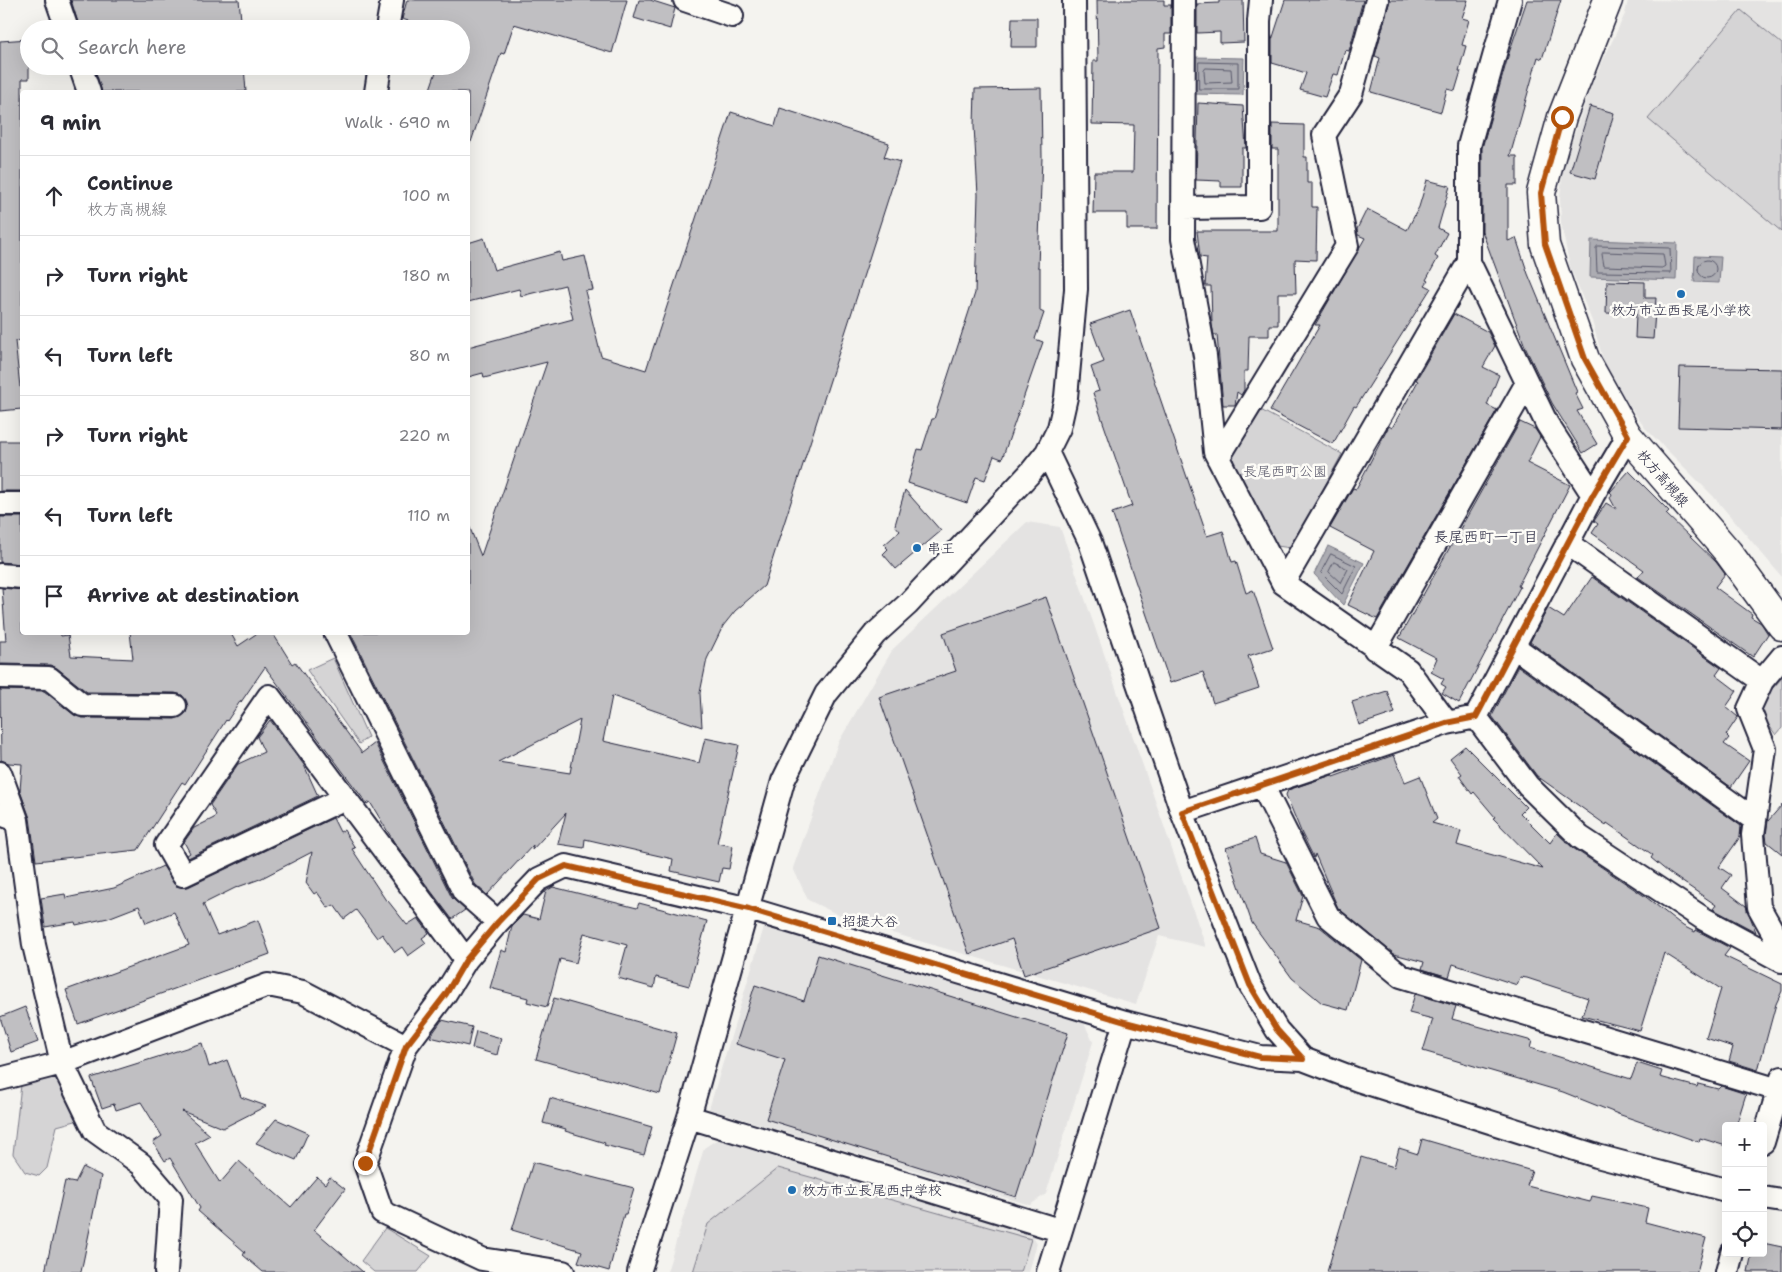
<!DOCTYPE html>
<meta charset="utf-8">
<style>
:root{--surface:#fff;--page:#f7f7f7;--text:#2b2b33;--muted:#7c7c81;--line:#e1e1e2}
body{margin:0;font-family:"Shantell Sans","Klee One",sans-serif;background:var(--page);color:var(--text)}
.controls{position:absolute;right:15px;bottom:15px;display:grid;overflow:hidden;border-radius:5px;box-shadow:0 5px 20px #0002}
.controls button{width:45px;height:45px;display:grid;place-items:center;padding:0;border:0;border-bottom:1px solid var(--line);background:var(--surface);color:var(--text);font:25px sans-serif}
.stop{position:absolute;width:15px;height:15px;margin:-11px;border:4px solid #b45309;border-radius:50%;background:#fff}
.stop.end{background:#b45309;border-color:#fff;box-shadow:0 1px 5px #0008}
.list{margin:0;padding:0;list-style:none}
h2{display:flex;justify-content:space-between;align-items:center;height:65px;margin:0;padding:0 20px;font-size:21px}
h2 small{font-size:16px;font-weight:400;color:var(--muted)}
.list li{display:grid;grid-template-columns:32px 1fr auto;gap:15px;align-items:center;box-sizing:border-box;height:80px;padding:0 20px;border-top:1px solid var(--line)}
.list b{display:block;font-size:19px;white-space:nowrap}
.list p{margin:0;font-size:16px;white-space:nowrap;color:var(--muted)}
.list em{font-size:16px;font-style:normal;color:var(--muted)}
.icon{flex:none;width:28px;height:28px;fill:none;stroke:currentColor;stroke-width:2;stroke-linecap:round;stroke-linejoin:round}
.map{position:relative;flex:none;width:1782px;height:1272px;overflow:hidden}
.search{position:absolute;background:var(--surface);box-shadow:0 5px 20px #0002;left:20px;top:20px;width:450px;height:55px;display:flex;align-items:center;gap:12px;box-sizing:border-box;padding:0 18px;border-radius:28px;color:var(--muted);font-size:19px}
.panel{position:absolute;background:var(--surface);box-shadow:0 5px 20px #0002;left:20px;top:90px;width:450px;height:545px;border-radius:5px}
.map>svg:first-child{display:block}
.built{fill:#e4e3e2}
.green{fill:#d5d4d5;stroke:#7c7b88}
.water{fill:#acacb2;stroke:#757582}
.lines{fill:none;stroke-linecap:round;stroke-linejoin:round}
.shore{stroke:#59596b;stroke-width:1}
.building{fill:#c0bfc2;stroke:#22223b;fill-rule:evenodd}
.minor-casing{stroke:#22223b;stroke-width:26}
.major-casing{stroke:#22223b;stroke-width:31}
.minor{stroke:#fdfcf7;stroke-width:22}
.major{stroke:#fdfcf7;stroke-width:28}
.route{stroke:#b45309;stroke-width:6}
.poi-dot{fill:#1f6fb2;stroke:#fdfcf7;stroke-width:2}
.labels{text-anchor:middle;stroke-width:5;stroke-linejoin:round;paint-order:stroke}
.poi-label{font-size:14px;fill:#22223b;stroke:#fdfcf7;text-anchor:start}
.park-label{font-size:14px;fill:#585769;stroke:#fdfcf7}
.street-label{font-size:14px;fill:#22223b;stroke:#fdfcf7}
.neighbourhood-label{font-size:15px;fill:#22223b;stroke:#fdfcf7}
</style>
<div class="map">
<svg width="1782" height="1272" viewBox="0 0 1782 1272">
<rect width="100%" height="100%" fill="#f4f3ef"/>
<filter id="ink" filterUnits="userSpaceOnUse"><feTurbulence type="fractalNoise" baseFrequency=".02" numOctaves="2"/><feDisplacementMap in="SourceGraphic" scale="10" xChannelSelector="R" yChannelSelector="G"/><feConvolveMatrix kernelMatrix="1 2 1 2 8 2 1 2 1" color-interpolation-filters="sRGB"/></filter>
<g filter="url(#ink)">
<path class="built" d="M1628 0 1782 1V577L1713 496 1645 428 1607 373 1592 321 1570 267 1561 223 1560 198 1563 166 1592 84 1625 14Z
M1027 522 1060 527 1206 947 1159 936 1136 1004 851 921 808 900 793 868 838 743 893 649Z
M764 927 1084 1023 1093 1042 1046 1194 1030 1205 709 1109Z
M719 1138 1030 1231 1037 1243 1029 1272H667L704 1148Z"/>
<path class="green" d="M1741 10 1782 44V232L1648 119Z
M1257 408 1342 454 1291 548 1277 546 1234 466 1233 453Z
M333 658 368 737 359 744 307 670Z
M1782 678V728L1776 735 1763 717 1762 700Z
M57 1074 79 1120 57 1126 47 1168 39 1176 25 1172 13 1154 21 1085Z
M778 1168 1031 1239 1021 1272H693L708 1224Z
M385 1228 431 1256 418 1272H374L361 1261Z"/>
<path class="water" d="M1193 57 1244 58 1243 95 1192 94Z
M1591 240 1677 243 1676 280 1590 277Z
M1695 256 1721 257 1719 283 1694 282Z
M1328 546 1364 563 1343 605 1314 574Z"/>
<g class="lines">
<path class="shore" d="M1199 62 1238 63V89H1199Z
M1206 68 1231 69 1232 82 1205 83 1204 71Z
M1598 246 1670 248 1671 273 1597 272 1596 248Z
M1604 252 1663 254 1665 266 1662 268 1604 266 1602 254Z
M1698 269a9 9 0 1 1 18 0a9 9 0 1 1-18 0Z
M1331 554 1356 566 1342 594 1321 573Z
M1334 562 1348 569 1341 583 1329 572Z"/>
</g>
<path class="building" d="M71 0H239L242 29H80Z
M407 0H627L612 53 514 24 504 54 501 53 471 142 468 141V92H429L438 66H461V29H434L402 19Z
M639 0H650L675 8 670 29 634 18Z
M1097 0H1164V5H1171V34H1165V47L1158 48 1157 229H1127V213H1093L1094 172H1133L1134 125 1092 124 1093 61H1098Z
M1219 0H1243L1244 42 1220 43V32L1197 33V4L1219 3Z
M1285 0H1363L1349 51 1345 50 1338 75 1333 74 1325 97 1300 90 1306 73 1272 63V40Z
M1390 0H1468L1462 18 1469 20 1462 45 1466 46 1459 71H1461L1455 91 1447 89 1441 112 1371 92 1380 58 1375 56Z
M1527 0H1561L1542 59 1538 57 1510 156H1517V185H1508V241L1516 238 1528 274 1577 392 1575 393 1583 409 1577 411 1597 444 1583 453 1552 403 1526 349 1482 231V148L1509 53Z
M1012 18H1037V47H1011Z
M29 39V79H22V340L15 341 20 387H22V409L0 411V41Z
M94 66H244L246 92H102Z
M1041 88 1042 157 1038 267H1040V311L1044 313 1035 339 1043 342 1002 459 994 456 985 480 976 477 967 503 908 483 918 449 922 450 932 419H934L975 293 978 195 974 126 975 89Z
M1198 103 1243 106 1246 148H1242V187H1221V181L1196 180Z
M1590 106 1614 113 1595 179 1570 172Z
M780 108 889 143 884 157 900 162 764 586 735 611 723 626 707 659 700 693 702 727 612 696 603 741 699 763 705 738 739 745 717 843 733 846 729 869 722 868 719 882 671 871 673 859 585 839 584 848 558 844 566 813 532 850 533 845 487 895 475 884 350 632H468V523L481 556 547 362 484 378 483 373 468 377V347L573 319 565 285 521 296 519 289 468 302V243L484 238 494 270 560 252 562 261 585 256 593 290 585 291 601 356 646 370 731 112 775 126ZM580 720 570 773 498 762Z
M1272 124 1304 125V157H1307V183H1312V207H1317L1316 260 1295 259 1296 293H1278V325H1269V336H1249L1248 371H1244V390L1241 395 1237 392 1235 405H1223L1217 335H1214L1212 325 1211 286H1205L1207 258 1200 257 1197 231H1278V149H1272Z
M1427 180 1450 186 1438 228 1447 233 1435 256 1438 258 1426 280 1428 281 1425 285 1431 288 1356 407 1354 406 1333 444 1270 411 1320 325H1315L1365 238 1358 235 1357 229 1367 209 1407 230 1419 207Z
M1607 281 1645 282V298H1656L1653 339 1635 338 1636 314 1606 313Z
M1130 310 1207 536 1223 531 1232 562 1236 561 1246 593 1253 590 1273 648 1248 656 1259 688 1213 703 1203 672 1170 683 1112 513 1132 506 1093 393 1099 391 1091 367 1104 362 1090 324Z
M1454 314 1488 332 1495 346 1483 367 1499 375 1487 405 1497 410 1377 619 1348 605 1374 551 1330 528 1353 488 1356 489 1389 426 1392 428 1418 381 1416 380Z
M1680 367 1782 369V430L1678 427Z
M1520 422 1535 429 1540 437 1527 463 1570 485 1518 586 1520 587 1459 703 1442 693 1446 687 1441 684 1444 679 1431 672 1437 658 1399 638Z
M0 441H22V491H0Z
M1629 471 1669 511 1666 514 1716 562 1725 574 1715 587 1752 614 1751 617 1761 623 1768 634 1753 657 1638 577 1644 570 1592 533 1598 524 1594 521 1606 503 1616 509 1610 498 1612 494 1610 492Z
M905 490 941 531 896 569 883 554 888 549 884 545 900 531 895 525Z
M0 517H22V564L0 562Z
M1592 577 1721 668 1716 675 1737 691 1726 707 1738 717 1726 735 1729 738 1724 744 1749 761 1731 787 1530 642 1548 608 1564 618Z
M2 588 22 590V632H60L61 636 68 635 71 656 133 659 130 632H230L238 646 259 632H272L292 664 295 662 362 753 375 743 452 898 465 910 452 919 394 842 370 802 367 804 265 667 241 702V700L227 721 226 720 185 784 182 782 138 850 36 861 30 818 20 791 22 764 9 763 1 760 0 690 44 691 74 715 82 718 175 719 186 713 188 706 182 695 175 693 87 692 57 668 50 665 0 664V641H6Z
M1046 597 1161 928 1024 975 1012 939 969 954 879 697 956 671 943 633Z
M1518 666 1741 826 1740 837 1719 867 1731 875 1722 888 1746 906 1756 932 1713 909 1716 905 1668 872 1651 858 1653 855 1607 823 1606 825 1537 776 1492 716Z
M1387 691 1395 713 1359 725 1352 702Z
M270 720 304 765 318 796 188 858 187 855 190 853 184 842 194 828 214 818 216 815 210 805 238 764 264 752 257 737Z
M1465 746 1526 807 1520 813 1550 843 1557 833 1573 848 1646 897 1683 926 1695 932 1696 930 1730 948 1724 956 1782 984V991L1776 1004 1758 1070 1729 1061 1733 1047 1706 1038 1721 989 1664 953 1640 1031 1582 1016 1588 998 1527 978 1520 977 1517 985 1453 964 1449 977 1422 969 1424 962 1394 954 1338 908 1315 854 1314 858 1302 834 1286 795 1288 790 1332 775 1333 777 1394 755 1405 782 1420 776 1437 819 1432 823 1461 831 1457 845 1543 869 1493 818 1495 817 1474 792 1472 794 1459 776 1462 774 1450 758Z
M1782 805V854L1767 842 1766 835 1768 821Z
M333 818 340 832 344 830 355 848 352 849 387 902 388 901 407 925 418 918 429 933 422 938 426 943 408 956 402 947 395 952 382 934 377 938 356 910 344 919 334 905 328 908 317 892 314 894 306 883 312 852 260 879 235 888 203 904 217 935 258 920 270 954 78 1024 66 990 189 945 174 912 146 923 139 906 108 918 76 925 75 922 45 927 41 898 65 894 66 898 114 888 163 866 176 886 188 887Z
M1255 838 1260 854 1286 862 1303 896 1296 920 1320 927 1361 960 1348 1010 1322 1003 1292 978 1252 923 1226 848Z
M553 887 637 908 639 903 707 921 689 986 656 977 654 988 618 978 627 945 584 933 576 963 560 959 547 1007 527 1002 528 998 490 988 501 950 506 952 512 926 523 915 539 919 546 891Z
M818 955 1068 1033 1016 1197 766 1119 785 1060 736 1044 755 985 804 1001Z
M1415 994 1456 1006 1452 1019 1532 1041 1530 1048 1631 1079 1637 1063 1662 1071 1660 1077 1697 1087 1698 1084 1718 1089 1721 1086 1746 1094 1736 1126H1726V1146L1700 1138 1699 1142 1618 1114 1563 1092 1423 1051 1433 1019 1409 1013Z
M554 998 677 1033 660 1094 536 1059Z
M25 1007 38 1042 11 1052 0 1017Z
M442 1020 472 1027 468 1046 430 1037Z
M476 1031 501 1038 497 1055 472 1048Z
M202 1043 209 1067 227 1060 241 1097 266 1106 223 1128 182 1111 210 1135 195 1143 220 1183 239 1161 291 1207 317 1177 325 1184 330 1177 345 1189 314 1230 363 1272H263L243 1255 245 1252 198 1211 200 1208 170 1158 165 1161 153 1142 162 1136 141 1102 116 1110 114 1104 102 1108 91 1078Z
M550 1098 652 1127 644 1155 604 1145 605 1143 565 1131 566 1129 543 1123Z
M276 1119 308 1133 296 1160 256 1143Z
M1422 1139 1532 1171 1527 1186 1590 1202 1592 1196 1648 1208 1645 1222 1706 1238 1697 1272H1327L1361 1157 1394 1167 1399 1148 1418 1154Z
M533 1162 634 1188 626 1214H624L609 1271 578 1262 582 1251 512 1230Z
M83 1167 101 1176 81 1272H45L65 1181 75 1183Z
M1763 1243 1782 1247V1272H1748L1752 1253H1763Z"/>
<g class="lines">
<g class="minor-casing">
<path id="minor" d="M57 0 67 29
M685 0 732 16
M1184 0 1183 239 1205 356 1215 452 1283 583 1408 670 1447 723
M1510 0 1469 146V262L1547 424 1593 495
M387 29 392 0
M80 66 89 92
M376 92 380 66
M1183 208 1259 207V21L1261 0
M1047 452 1090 542 1182 812 1250 985 1277 1030 1303 1059
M1218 458 1347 246 1324 135 1351 94 1377 0
M0 504H22
M1567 543 1762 681
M0 575 22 577
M1283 583 1469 262
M335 632 464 892 498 922
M1513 646 1755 820
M1375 649 1527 383
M1782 657 1762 681 1749 709 1765 749 1753 835 1759 907 1782 948
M0 677 49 678 82 705 175 706
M1476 717 1593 495 1628 436
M0 773 17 820
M1262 785 1328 916 1401 976 1782 1091
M345 798 183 875 166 845 269 696 466 960
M1182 812 1447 723 1476 717 1528 786 1580 837 1704 919 1782 961
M0 814 17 820 34 945 62 1063 95 1131 141 1164 171 1199 166 1272
M0 1079 62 1063 268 985 303 992 406 1046
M689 1117 1059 1230
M1763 1142 1782 1078
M1763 1198 1782 1201
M563 1272 482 1259 382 1212 365 1163 406 1046 445 994 466 960 498 922 539 879 566 866 749 909 1125 1022 1260 1057 1303 1059 1358 1080 1597 1156 1726 1190
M639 1272 689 1117 783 781 826 694 875 634 908 604 1031 472 1047 452 1059 428 1066 397 1076 289 1074 0
M1048 1272 1125 1022
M1727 1272 1732 1253"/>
</g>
<g class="major-casing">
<path id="major" d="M1608 0 1562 117 1541 193 1545 245 1585 359 1628 436 1728 552 1782 626"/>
</g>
<use href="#minor" class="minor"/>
<use href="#major" class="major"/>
</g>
</g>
<g class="lines" filter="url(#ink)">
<path class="route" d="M365 1163 406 1046 446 994 466 960 498 922 539 879 566 866 749 909 1125 1022 1260 1057 1303 1059 1277 1030 1250 985 1182 812 1446 723 1476 717 1593 495 1628 436 1585 359 1545 244 1541 193 1562 117"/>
</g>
<g class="poi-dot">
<circle cx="1681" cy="294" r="5"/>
<circle cx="917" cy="548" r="5"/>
<rect x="827" y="916" width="10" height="10" rx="2.5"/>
<circle cx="792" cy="1190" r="5"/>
</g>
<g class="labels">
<g class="poi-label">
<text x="1681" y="315" text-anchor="middle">枚方市立西長尾小学校</text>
<text x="927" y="553">串王</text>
<text x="842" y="926">招提大谷</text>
<text x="802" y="1195">枚方市立長尾西中学校</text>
</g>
<g class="park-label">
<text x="1285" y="476">長尾西町公園</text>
</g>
<g class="street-label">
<text transform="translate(1663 478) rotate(49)" y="5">枚方高槻線</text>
</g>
<g class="neighbourhood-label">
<text x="1486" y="542">長尾西町一丁目</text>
</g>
</g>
</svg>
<div class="controls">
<button>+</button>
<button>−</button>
<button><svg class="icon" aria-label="locate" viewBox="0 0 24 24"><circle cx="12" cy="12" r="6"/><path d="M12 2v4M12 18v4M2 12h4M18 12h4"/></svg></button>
</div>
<div class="stop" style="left:1562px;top:117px"></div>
<div class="stop end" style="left:365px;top:1163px"></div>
<div class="search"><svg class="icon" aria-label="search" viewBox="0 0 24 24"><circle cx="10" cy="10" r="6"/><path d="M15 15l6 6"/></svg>Search here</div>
<section class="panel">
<h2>9 min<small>Walk · 690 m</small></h2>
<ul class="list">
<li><svg class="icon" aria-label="ahead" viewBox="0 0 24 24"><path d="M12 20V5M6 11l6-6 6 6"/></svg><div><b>Continue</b><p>枚方高槻線</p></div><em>100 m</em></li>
<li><svg class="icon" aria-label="right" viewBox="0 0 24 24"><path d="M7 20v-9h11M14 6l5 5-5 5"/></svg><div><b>Turn right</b></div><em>180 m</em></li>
<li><svg class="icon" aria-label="left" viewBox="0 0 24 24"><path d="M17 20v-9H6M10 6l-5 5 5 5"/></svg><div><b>Turn left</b></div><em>80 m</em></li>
<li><svg class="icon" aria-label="right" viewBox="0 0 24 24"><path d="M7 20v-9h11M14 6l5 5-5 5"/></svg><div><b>Turn right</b></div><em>220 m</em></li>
<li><svg class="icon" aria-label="left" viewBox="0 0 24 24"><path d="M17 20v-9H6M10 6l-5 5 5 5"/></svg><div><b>Turn left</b></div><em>110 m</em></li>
<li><svg class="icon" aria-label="arrive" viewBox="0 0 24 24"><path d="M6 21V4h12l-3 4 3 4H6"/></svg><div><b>Arrive at destination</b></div></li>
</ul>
</section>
</div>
